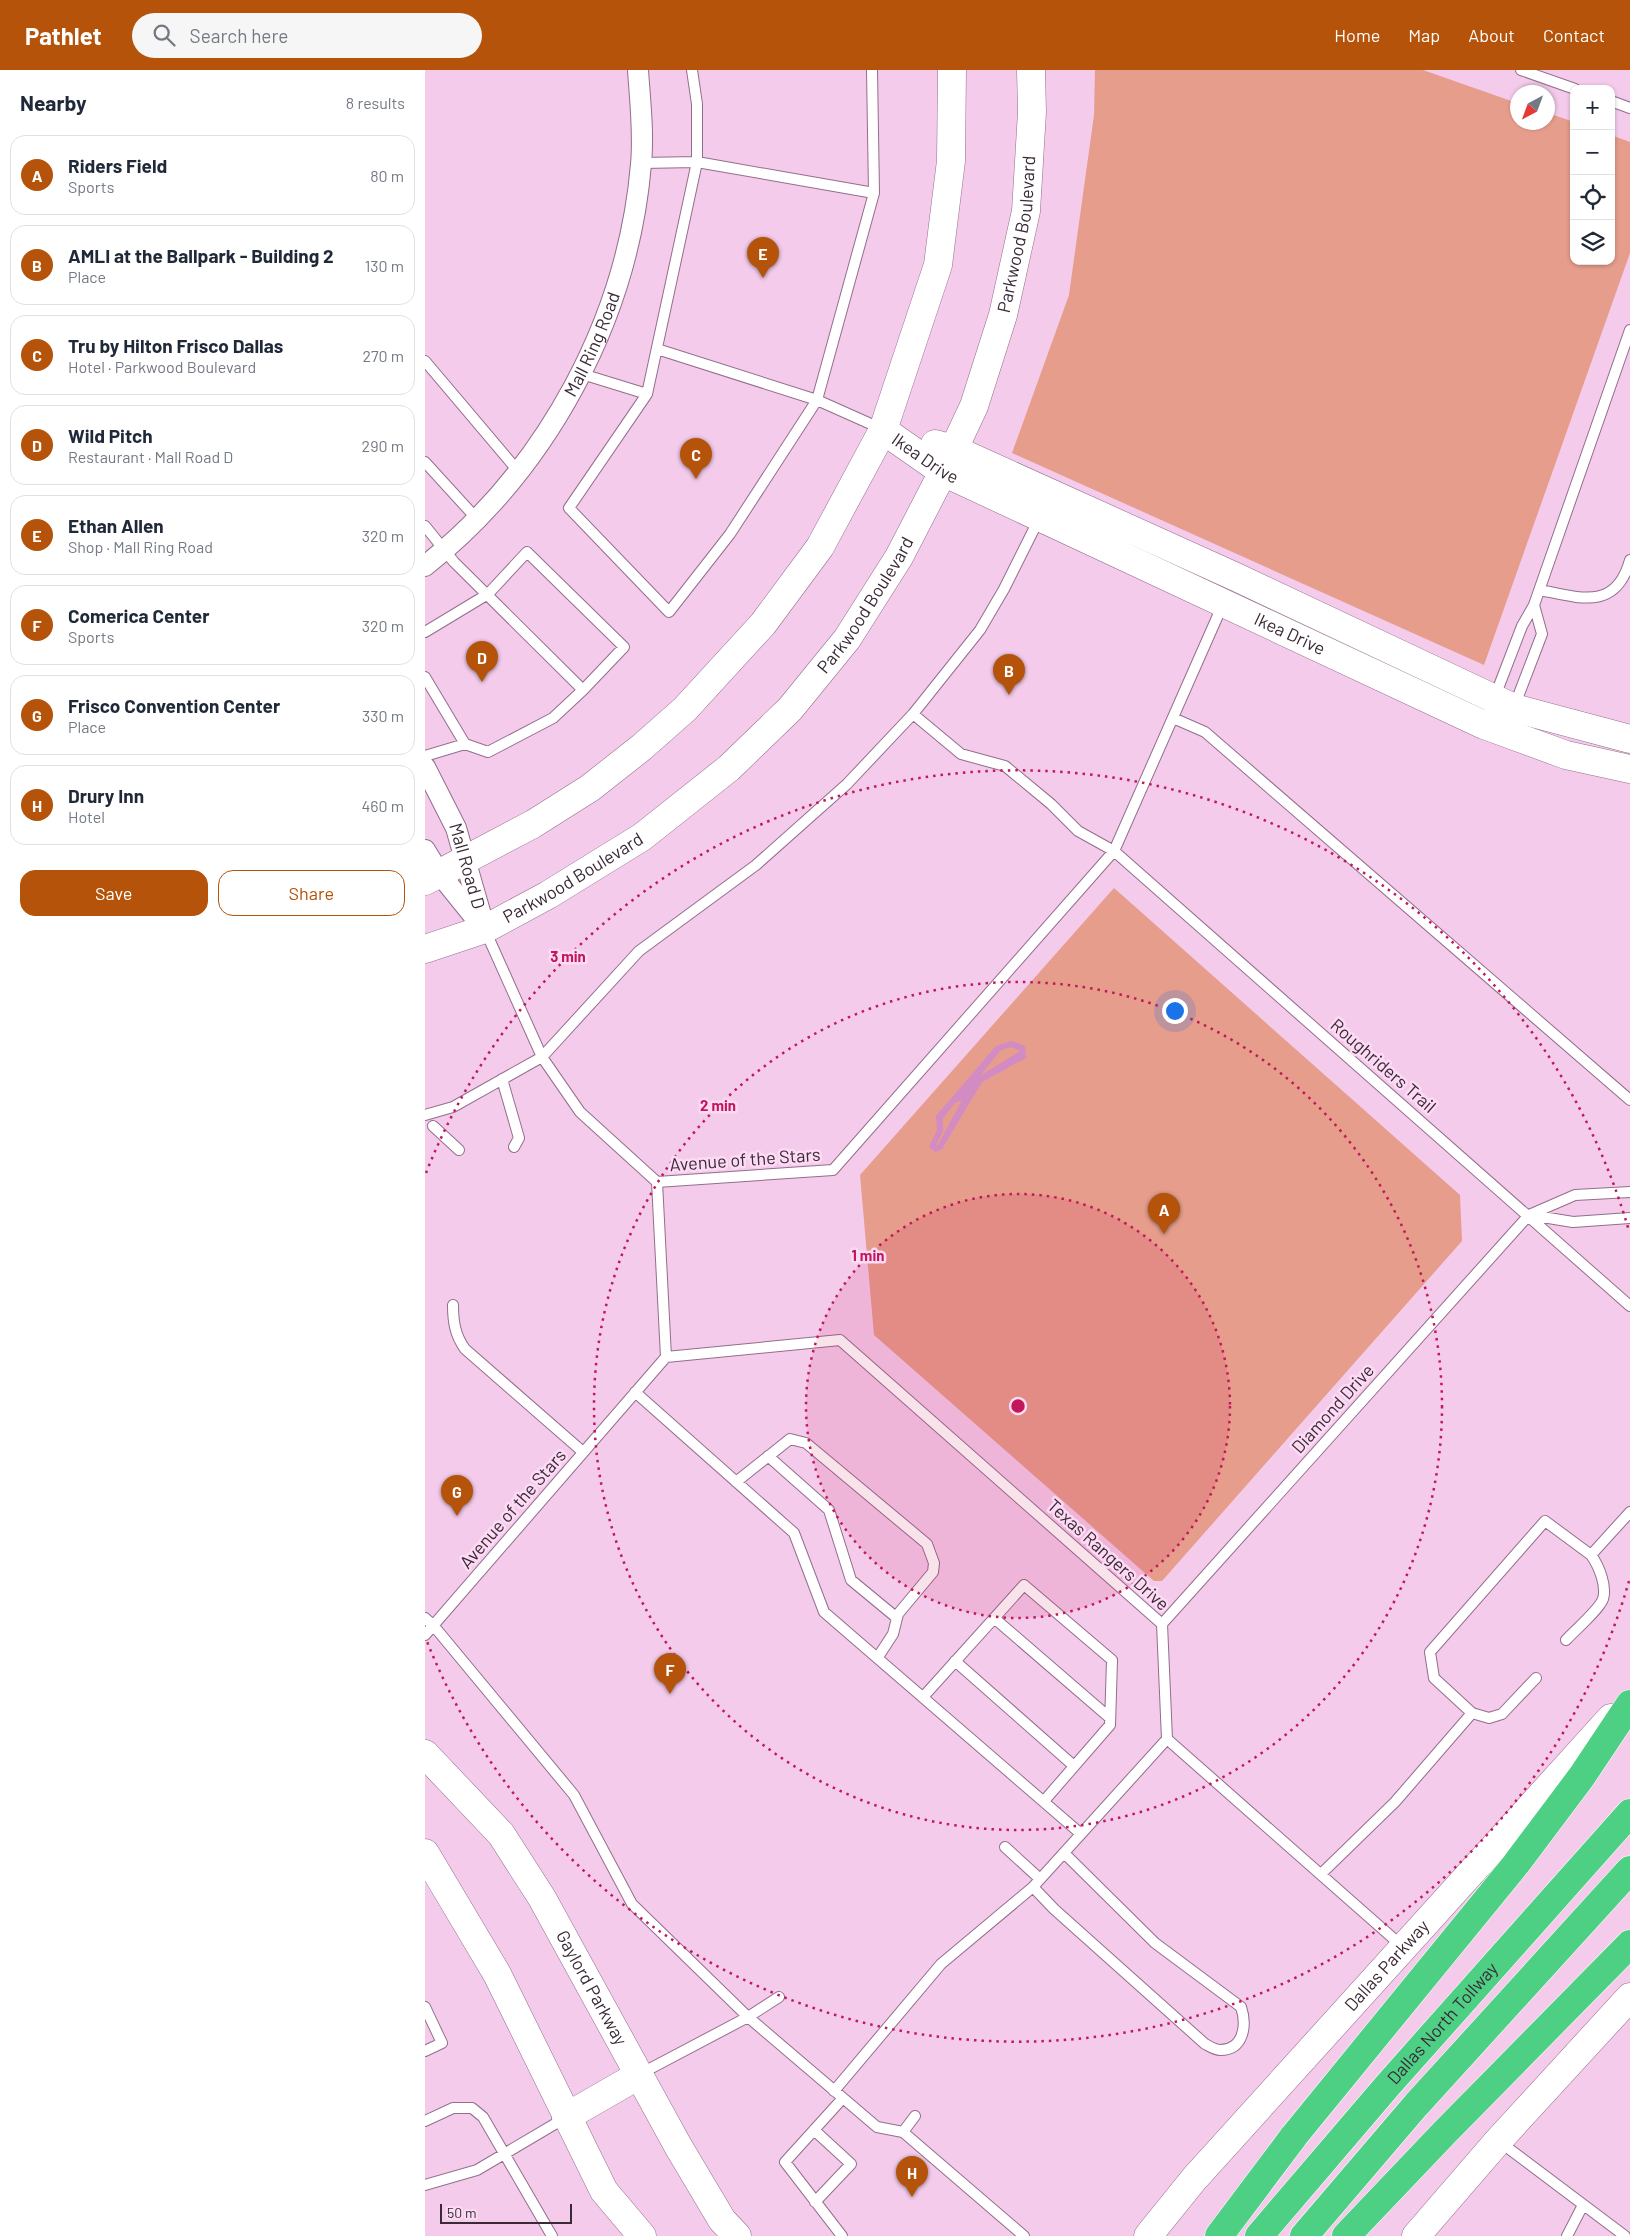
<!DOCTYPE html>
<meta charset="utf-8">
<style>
:root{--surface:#fff;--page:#f6f6f7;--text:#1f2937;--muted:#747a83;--line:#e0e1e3;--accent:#b45309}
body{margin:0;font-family:Barlow,sans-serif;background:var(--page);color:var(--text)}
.controls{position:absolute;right:15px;top:15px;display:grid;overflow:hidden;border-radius:10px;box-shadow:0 1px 4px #0004}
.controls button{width:45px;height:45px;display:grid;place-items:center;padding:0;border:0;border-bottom:1px solid var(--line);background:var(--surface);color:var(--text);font:25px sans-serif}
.compass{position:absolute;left:1085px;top:15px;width:45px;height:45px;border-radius:50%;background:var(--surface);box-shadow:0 1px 4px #0004;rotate:221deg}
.scale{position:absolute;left:15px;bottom:12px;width:132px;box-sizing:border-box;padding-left:5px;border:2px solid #3a2a36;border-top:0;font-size:14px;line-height:18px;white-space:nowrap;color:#3a2a36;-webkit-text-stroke:4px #fddbf5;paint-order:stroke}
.you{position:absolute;left:749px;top:940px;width:18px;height:18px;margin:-12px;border:4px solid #fff;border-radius:50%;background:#1a73e8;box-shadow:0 0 0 8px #1a73e833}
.badge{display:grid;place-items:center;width:32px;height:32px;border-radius:50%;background:var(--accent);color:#fff;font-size:16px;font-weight:700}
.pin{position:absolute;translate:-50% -41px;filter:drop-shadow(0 1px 2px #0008)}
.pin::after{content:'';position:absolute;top:26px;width:18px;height:15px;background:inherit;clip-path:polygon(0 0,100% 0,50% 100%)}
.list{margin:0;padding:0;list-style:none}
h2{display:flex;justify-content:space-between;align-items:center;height:65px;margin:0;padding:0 20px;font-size:21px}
h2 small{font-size:16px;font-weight:400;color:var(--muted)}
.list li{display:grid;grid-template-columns:32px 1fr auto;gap:15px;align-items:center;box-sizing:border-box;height:80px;margin:0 10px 10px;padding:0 10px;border:1px solid var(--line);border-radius:15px}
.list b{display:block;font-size:19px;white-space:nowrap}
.list p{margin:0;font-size:16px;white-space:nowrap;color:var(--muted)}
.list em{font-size:16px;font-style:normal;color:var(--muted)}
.actions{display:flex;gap:10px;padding:15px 20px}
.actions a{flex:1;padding:11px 0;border:1px solid var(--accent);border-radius:15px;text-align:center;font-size:18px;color:var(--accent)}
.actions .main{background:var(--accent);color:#fff}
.icon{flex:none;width:28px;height:28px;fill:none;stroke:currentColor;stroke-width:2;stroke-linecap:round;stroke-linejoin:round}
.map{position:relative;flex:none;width:1205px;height:2166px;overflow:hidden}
header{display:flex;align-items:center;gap:30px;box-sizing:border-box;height:70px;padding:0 25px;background:var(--accent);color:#fff}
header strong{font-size:24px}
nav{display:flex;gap:28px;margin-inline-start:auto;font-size:18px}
.search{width:350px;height:45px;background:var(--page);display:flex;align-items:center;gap:12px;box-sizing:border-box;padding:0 18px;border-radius:28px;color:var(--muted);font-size:19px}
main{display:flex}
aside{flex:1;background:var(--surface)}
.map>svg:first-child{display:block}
.green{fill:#e69d8b}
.water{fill:#d38bc4;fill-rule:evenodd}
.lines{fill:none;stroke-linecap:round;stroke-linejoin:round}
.lane-casing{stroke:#936e8b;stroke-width:12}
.street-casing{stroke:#936e8b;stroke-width:22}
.secondary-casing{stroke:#936e8b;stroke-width:29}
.highway-casing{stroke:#fff;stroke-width:29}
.lane{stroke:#fff;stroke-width:10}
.street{stroke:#fff;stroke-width:20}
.secondary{stroke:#fff;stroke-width:28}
.highway{stroke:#4dcf84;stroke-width:28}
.ring{fill:none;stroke:#c2185b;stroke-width:2.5;stroke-dasharray:2.5 5}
.labels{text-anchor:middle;stroke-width:5;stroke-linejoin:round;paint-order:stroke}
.street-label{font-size:18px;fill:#3a2a36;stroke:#fddbf5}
.centre{fill:#c2185b;stroke:#fddbf5;stroke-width:2.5}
.ring-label{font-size:15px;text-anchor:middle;font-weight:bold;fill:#c2185b;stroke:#fddbf5;stroke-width:5;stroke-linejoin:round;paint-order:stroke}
</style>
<header>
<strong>Pathlet</strong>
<div class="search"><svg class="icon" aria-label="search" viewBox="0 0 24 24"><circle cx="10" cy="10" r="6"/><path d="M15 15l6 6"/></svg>Search here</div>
<nav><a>Home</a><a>Map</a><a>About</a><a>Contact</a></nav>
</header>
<main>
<aside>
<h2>Nearby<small>8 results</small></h2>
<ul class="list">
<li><span class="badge">A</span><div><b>Riders Field</b><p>Sports</p></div><em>80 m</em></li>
<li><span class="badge">B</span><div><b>AMLI at the Ballpark - Building 2</b><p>Place</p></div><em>130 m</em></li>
<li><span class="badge">C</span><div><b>Tru by Hilton Frisco Dallas</b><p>Hotel · Parkwood Boulevard</p></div><em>270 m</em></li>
<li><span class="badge">D</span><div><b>Wild Pitch</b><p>Restaurant · Mall Road D</p></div><em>290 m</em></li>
<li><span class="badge">E</span><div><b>Ethan Allen</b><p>Shop · Mall Ring Road</p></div><em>320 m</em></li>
<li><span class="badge">F</span><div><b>Comerica Center</b><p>Sports</p></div><em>320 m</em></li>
<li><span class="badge">G</span><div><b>Frisco Convention Center</b><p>Place</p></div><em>330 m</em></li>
<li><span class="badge">H</span><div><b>Drury Inn</b><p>Hotel</p></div><em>460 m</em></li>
</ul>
<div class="actions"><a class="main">Save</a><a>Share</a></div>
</aside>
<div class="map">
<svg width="1205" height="2166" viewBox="0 0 1205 2166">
<rect width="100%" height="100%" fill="#f4cbeb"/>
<path class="green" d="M670 0H998L1092 33V52H1122L1123 43 1149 52V191H1186V65L1205 72V183L1059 595 587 383 644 225 669 45Z
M689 818 1035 1125 1037 1171 737 1511H729L449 1265 435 1105Z"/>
<path class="water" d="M587 971 600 976 601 988 557 1012 517 1079 510 1082 504 1077 512 1060 511 1046 571 976ZM586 977 595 981 555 1006 576 980ZM537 1030 513 1075H511L518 1061V1048L530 1033Z"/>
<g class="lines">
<g class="lane-casing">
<path id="lane" d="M1096 0 1150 19
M1186 31 1205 38
M216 93 272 92 449 123
M232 279 392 330 457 359
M0 291 93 401
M157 304 222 324 272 92V34L267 0
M222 324 144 438 244 542 305 464 392 330 449 123 447 0
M0 392 51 448
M0 456 29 492 158 620
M1115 520C1155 528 1191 541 1205 490
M0 562 63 524 102 482 199 577 158 620 128 648 63 682 40 674 0 686
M0 607 40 674
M1089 637 1117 564 1109 535
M488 644 536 684 580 696 626 734 653 761 689 781 1205 1236
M748 648 780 662 1205 1030
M1059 655 1097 556 1109 535 1205 260
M60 860 117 987 155 1042 232 1112
M77 1009 94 1068 89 1077
M0 1045 28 1037 117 987 214 881 331 795 422 714 488 644 555 560 579 519 614 449
M8 1056 34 1080
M232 1112 408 1100 689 781 798 534
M1105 1145 1148 1152 1205 1148
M28 1235C28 1252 30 1265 40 1279L158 1382
M241 1287 415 1270 737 1554 742 1669 978 1877
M210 1322 369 1463 399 1542 656 1764
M343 1386 404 1440 426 1510 472 1548
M311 1412 365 1369 381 1373 502 1474 509 1493 508 1502 473 1544 468 1564 453 1587
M0 1548 8 1555 149 1725 207 1834 323 1947 418 2028
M569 1548 685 1648
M737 1554 1104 1145 1150 1125 1205 1122
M0 1565 241 1287 232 1112
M1141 1570C1149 1561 1174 1540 1178 1529 1182 1516 1174 1496 1166 1485
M530 1591 649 1696
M499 1626 599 1515 687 1590 685 1655 619 1731
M1047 1643 1064 1648 1077 1644 1111 1608
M580 1777 615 1809
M896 1804 970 1732 1047 1643 1009 1608 1005 1582 1120 1451 1166 1485 1205 1442
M608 1817 629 1839 780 1974C784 1976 790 1980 795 1980 819 1980 822 1955 816 1937L730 1873 639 1783
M0 1937 17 1973 0 1981
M215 2004 323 1947 354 1927
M409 2021 516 1894 608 1817 742 1669
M0 2051 28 2038H47L58 2047 127 2166
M389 2060 426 2094 390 2132
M478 2062 490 2046
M1075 2072 1200 2166
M0 2115 52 2100 140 2048
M417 2166 360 2092 418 2028 452 2057 478 2062 599 2166
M1142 2166 1158 2135"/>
</g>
<g class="street-casing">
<g id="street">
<path id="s1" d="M0 496C122 399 203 249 216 94 219 63 215 31 213 0"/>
<path id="s2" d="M0 697 31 758 60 859"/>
<path d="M0 780 14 803 52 850"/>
</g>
</g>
<g class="secondary-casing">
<g id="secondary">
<path id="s3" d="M458 360 518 402 1059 655 1141 685 1205 699"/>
<path d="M510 374 528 379 811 507 1089 638 1205 669"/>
<path d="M0 811 108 754 165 718 217 677 260 639 338 554 395 477 458 360 513 195 526 91 527 0"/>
<path id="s4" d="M0 879 60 859 123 825 217 767 304 698 365 639 422 569 474 487 518 402 549 336 578 245 601 141 607 42 606 0"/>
<path id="s5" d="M0 1684 76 1764 117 1828 253 2076 297 2150 312 2166"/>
<path d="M0 1783 72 1904 179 2121 217 2166"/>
<path d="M141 2047 214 2005"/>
<path id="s6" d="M723 2166 769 2109 1186 1648"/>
<path d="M991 2166 1073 2071 1205 1927"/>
</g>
</g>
<g class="highway-casing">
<g id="highway">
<path d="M794 2166 869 2066 1091 1794 1157 1706 1205 1634"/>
<path id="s7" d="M834 2166 963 2015 1205 1743"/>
<path d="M879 2166 991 2035 1205 1800"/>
<path d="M921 2166 1020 2062 1205 1874"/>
</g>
</g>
<use href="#lane" class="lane"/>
<use href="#street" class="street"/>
<use href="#secondary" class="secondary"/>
<use href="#highway" class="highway"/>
</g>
<circle cx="593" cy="1336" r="212" fill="#c2185b" fill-opacity=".12"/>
<g class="ring">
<circle cx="593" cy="1336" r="212"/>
<circle cx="593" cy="1336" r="424"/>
<path d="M1204 1511A636 636 0 0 1 1 1569M1 1103A636 636 0 0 1 1204 1161"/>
</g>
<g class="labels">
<g class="street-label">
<text dy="6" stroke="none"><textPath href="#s4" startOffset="975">Parkwood Boulevard</textPath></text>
<text dy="6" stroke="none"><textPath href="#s1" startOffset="281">Mall Ring Road</textPath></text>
<text dy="6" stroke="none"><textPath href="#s3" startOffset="51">Ikea Drive</textPath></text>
<text dy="6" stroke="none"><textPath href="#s4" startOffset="570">Parkwood Boulevard</textPath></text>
<text dy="6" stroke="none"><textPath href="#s3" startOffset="456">Ikea Drive</textPath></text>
<text dy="6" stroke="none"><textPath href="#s2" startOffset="108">Mall Road D</textPath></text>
<text dy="6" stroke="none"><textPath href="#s4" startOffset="165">Parkwood Boulevard</textPath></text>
<text transform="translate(958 996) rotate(41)" y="6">Roughriders Trail</text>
<text transform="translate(320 1090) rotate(-4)" y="6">Avenue of the Stars</text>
<text transform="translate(908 1339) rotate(-48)" y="6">Diamond Drive</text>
<text transform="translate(88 1439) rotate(-49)" y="6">Avenue of the Stars</text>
<text transform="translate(683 1485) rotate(42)" y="6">Texas Rangers Drive</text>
<text dy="6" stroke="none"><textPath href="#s6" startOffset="361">Dallas Parkway</textPath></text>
<text dy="6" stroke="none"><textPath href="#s5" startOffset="289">Gaylord Parkway</textPath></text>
<text dy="6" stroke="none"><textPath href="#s7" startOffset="281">Dallas North Tollway</textPath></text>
</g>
</g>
<circle cx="593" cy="1336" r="8" class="centre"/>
<g class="ring-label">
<text x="143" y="892">3 min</text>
<text x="293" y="1041">2 min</text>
<text x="443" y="1191">1 min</text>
</g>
</svg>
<div class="controls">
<button>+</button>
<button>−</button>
<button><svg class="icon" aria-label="locate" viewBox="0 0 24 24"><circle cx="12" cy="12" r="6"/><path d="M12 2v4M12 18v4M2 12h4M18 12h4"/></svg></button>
<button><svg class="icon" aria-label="layers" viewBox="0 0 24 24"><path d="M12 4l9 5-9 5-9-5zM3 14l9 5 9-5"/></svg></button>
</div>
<svg class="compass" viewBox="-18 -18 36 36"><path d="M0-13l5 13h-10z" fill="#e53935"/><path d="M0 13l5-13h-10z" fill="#747a83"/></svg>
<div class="scale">50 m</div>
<div class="you"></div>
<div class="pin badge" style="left:739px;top:1164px">A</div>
<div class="pin badge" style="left:584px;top:625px">B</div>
<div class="pin badge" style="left:271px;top:409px">C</div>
<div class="pin badge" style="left:57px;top:612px">D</div>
<div class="pin badge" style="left:338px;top:208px">E</div>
<div class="pin badge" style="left:245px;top:1624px">F</div>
<div class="pin badge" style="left:32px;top:1446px">G</div>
<div class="pin badge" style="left:487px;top:2127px">H</div>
</div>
</main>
